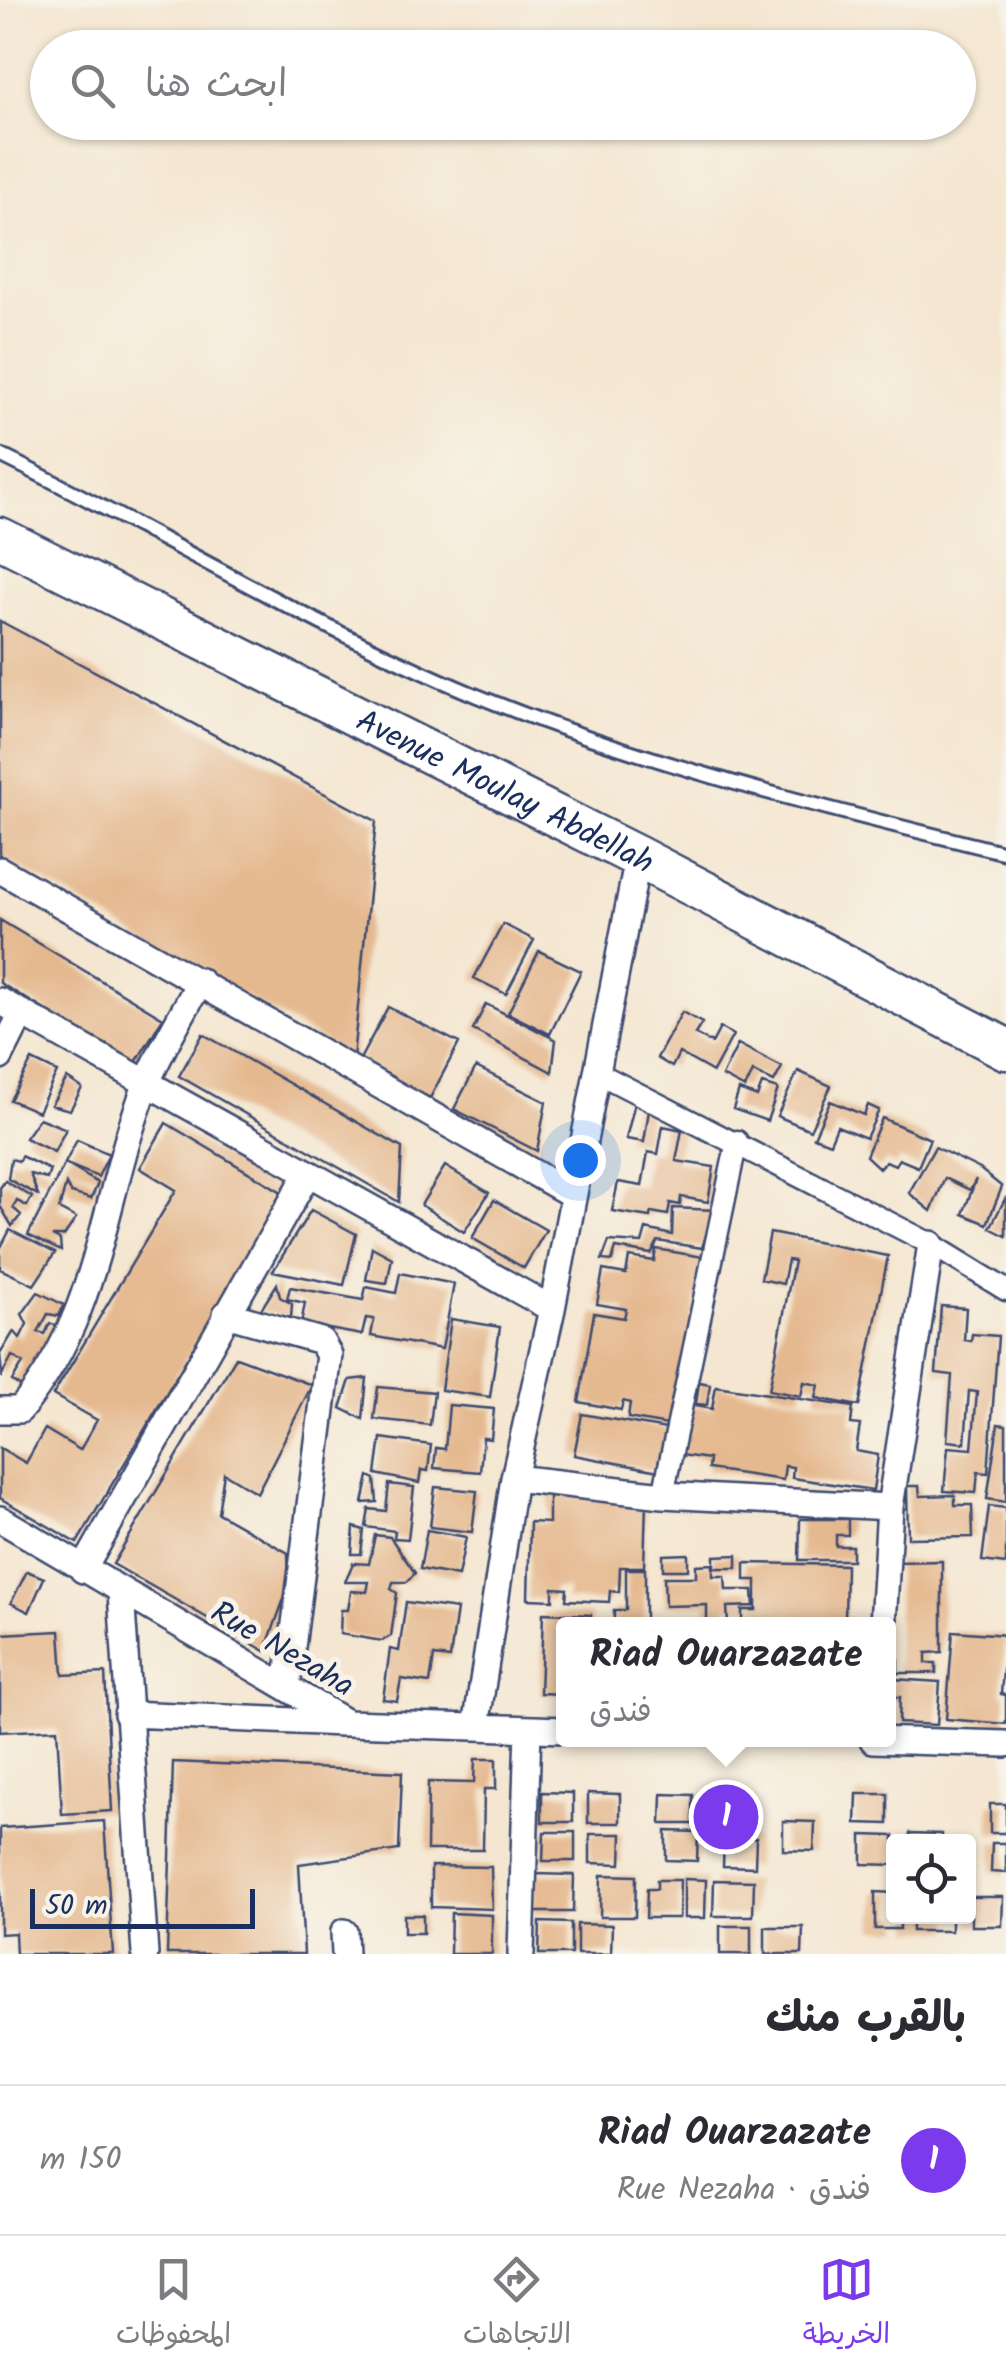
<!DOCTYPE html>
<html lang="ar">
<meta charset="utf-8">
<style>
:root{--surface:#fff;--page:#f2f2f3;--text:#2b2b33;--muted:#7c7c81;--line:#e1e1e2;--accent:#7c3aed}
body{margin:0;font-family:Kalam,"Playpen Sans Arabic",sans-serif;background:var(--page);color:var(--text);direction:rtl}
.controls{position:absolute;right:30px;bottom:30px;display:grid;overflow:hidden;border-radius:10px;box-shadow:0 2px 8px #0004}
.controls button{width:90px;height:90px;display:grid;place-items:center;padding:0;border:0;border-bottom:2px solid var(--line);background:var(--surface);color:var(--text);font:50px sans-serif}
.scale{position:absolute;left:30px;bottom:25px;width:225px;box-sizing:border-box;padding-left:10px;border:5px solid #1b2f5e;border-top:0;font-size:28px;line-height:35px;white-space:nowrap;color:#1b2f5e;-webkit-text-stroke:8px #f7f3e8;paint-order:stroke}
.you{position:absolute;left:580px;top:1160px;width:35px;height:35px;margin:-25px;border:8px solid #fff;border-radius:50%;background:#1a73e8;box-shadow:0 0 0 15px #1a73e833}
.badge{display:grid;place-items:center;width:65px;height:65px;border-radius:50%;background:var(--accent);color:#fff;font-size:32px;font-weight:700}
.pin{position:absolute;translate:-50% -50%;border:5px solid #fff;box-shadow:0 2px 10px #0006}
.popup{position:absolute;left:556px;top:1617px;width:340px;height:130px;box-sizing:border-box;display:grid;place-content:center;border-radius:10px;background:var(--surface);filter:drop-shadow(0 2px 8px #0005);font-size:32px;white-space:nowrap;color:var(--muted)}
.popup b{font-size:38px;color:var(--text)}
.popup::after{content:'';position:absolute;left:50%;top:100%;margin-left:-20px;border:20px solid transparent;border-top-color:var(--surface)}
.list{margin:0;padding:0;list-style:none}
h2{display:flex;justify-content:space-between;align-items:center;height:130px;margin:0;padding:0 40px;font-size:42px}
h2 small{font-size:32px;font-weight:400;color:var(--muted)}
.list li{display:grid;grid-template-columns:65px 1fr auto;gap:30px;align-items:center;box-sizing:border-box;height:150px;padding:0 40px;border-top:2px solid var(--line)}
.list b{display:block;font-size:38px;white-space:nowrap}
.list p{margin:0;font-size:32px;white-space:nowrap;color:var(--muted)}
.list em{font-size:32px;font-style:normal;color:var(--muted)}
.icon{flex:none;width:55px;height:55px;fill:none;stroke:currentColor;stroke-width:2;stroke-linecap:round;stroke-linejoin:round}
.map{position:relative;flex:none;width:1006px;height:1954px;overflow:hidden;direction:ltr}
.search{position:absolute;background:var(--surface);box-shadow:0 2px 8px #0004;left:30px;right:30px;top:30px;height:110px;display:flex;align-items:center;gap:25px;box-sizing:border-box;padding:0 35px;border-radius:55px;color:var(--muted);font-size:38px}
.sheet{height:280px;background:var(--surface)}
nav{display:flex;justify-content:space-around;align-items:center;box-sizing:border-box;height:140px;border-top:2px solid var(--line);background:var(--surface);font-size:28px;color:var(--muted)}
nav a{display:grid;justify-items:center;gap:5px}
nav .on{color:var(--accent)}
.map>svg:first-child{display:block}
.building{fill:#e5b990}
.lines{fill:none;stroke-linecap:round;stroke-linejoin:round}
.service-casing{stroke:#3c4a6f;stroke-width:18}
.pedestrian-casing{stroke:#3c4a6f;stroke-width:25}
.minor-casing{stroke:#3c4a6f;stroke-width:30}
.primary-casing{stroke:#3c4a6f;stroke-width:45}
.service{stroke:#fff;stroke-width:12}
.pedestrian{stroke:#fff;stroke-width:20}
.minor{stroke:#fff;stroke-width:25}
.primary{stroke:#fff;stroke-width:40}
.labels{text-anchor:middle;stroke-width:10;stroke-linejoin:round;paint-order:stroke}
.street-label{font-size:32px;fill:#1b2f5e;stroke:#f7f3e8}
</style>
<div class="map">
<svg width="1006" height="1954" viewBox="0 0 1006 1954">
<rect width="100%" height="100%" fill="#f7f3e8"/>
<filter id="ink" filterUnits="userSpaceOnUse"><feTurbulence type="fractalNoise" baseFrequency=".01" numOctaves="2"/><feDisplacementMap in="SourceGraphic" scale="20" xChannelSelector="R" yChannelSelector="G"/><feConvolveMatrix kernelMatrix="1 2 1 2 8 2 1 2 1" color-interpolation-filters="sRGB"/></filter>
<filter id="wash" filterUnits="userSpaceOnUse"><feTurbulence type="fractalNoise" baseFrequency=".0048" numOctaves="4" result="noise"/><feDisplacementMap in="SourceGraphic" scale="40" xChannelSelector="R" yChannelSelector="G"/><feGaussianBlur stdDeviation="2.25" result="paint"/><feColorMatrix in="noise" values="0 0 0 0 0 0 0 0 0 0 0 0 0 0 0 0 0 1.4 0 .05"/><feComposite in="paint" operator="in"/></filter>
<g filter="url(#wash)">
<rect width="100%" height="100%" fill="#f4e6d0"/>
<g id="blocks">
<path class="building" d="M0 621 376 821 353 1058 0 856Z
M0 920 163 1018 135 1064 0 983Z
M503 924 534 940 506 994 474 978Z
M539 951 581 971 550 1034 508 1013Z
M486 1004 556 1040 552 1072 473 1030Z
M388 1007 459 1043 430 1098 359 1061Z
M682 1012 702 1023 695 1034 712 1043 720 1028 733 1035 713 1072 679 1053 672 1067 657 1058Z
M203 1034 402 1148 399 1202 179 1076Z
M738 1044 782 1067 774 1082 753 1072 745 1088 722 1076Z
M32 1060 57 1072 38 1112 10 1100Z
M476 1067 546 1102 537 1151 454 1109Z
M798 1071 831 1086 810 1130 777 1116Z
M67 1078 82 1088 70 1110 51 1105Z
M762 1084 778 1089 767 1121 733 1109 739 1090 757 1097Z
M830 1101 864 1115 868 1105 879 1110 866 1138 837 1126 830 1143 814 1137Z
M635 1102 650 1104 644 1142 626 1139Z
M39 1118 66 1129 54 1152 25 1138Z
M882 1118 930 1139 918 1167 899 1159 895 1165 886 1161 879 1168 866 1156Z
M166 1123 285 1194 77 1543 0 1498V1448L26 1463 45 1429 80 1450 97 1420 53 1395 176 1190 140 1168Z
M663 1126 682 1130 676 1161 714 1167 708 1202 681 1197 680 1205 670 1203 668 1215 651 1212 650 1217 612 1211 618 1182 642 1186 648 1152 658 1154Z
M77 1140 109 1154 98 1177 66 1164 98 1183 91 1199 71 1193 66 1184 59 1209 76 1218 64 1236H52L60 1240 61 1251 28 1235Z
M935 1147 980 1169 1002 1187 987 1224 963 1214 976 1179 970 1190 945 1178 931 1211 909 1193Z
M21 1156 50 1170 47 1179 30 1174 38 1195 8 1179 11 1159 19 1161Z
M445 1166 489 1193 464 1232 421 1205Z
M5 1181 32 1197 27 1206 17 1201 13 1208 21 1215 12 1226 0 1206V1188Z
M1006 1197V1236L990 1228Z
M494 1200 546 1230 524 1268 472 1238Z
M673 1208 714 1210 702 1248 658 1241 651 1254 616 1248 612 1261 602 1260 609 1241 642 1243 646 1229 672 1235Z
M311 1210 356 1234 344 1285 273 1271Z
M10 1230 55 1253 34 1285 0 1269V1249Z
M770 1233 888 1256 859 1406 816 1398 819 1385 804 1382 801 1396 769 1390 794 1261 788 1260 783 1284 761 1279Z
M372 1247 392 1258 387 1283 366 1280Z
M656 1249 703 1257 673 1426 628 1418 630 1403 623 1401 621 1410 579 1402 594 1313 624 1318 626 1309 597 1304 603 1270 626 1274 629 1257 654 1261Z
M400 1273 454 1284 442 1349 371 1336 374 1319 366 1318 362 1335 301 1324 305 1303 287 1299 290 1287 363 1300 366 1287 396 1293Z
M277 1284 280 1297 292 1304 291 1318 260 1311Z
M38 1292 64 1305 59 1316 48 1314 38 1332 45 1334 50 1323 62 1328 24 1389 12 1381 23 1363 12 1356 2 1375 0 1354 14 1331 20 1338 27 1324 22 1314Z
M941 1306 966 1308 964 1340 971 1341 972 1334 998 1336 988 1473 978 1472 976 1493 944 1491 948 1447 972 1449 977 1392 969 1391 965 1443 947 1441 952 1375 936 1373Z
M451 1319 500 1327 490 1397 441 1390Z
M236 1357 312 1385 257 1493 224 1473 218 1513 288 1553 289 1585 265 1651 113 1564Z
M367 1378 363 1419 341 1408 350 1380Z
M699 1382 710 1384 707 1405 696 1404Z
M716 1386 853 1407 851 1424 860 1425 856 1451 878 1455 873 1490 792 1478 793 1467 785 1466 783 1480 708 1469 709 1459 681 1455 689 1405 712 1409Z
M378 1387 434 1392 430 1425 374 1419Z
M449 1405 494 1409 491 1439 483 1438 480 1472 434 1468 436 1448 445 1449Z
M582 1414 672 1430 664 1472 574 1455Z
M998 1424 1006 1425V1502L987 1499Z
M381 1438 431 1445 428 1471 421 1470 419 1483 376 1474Z
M369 1476 375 1479 377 1502 363 1503Z
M389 1484 414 1487 408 1539 394 1538 395 1531 366 1527 369 1509 386 1511Z
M907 1486H919L920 1496 955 1495V1505H972L973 1537 908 1538Z
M435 1487 477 1491 472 1532 430 1527Z
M549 1491 646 1503 644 1567H620L619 1592 610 1591 609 1602 566 1600 567 1589 553 1588V1600L528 1599 530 1522 549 1523Z
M989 1506 1006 1508V1564L982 1561Z
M800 1519H848V1535H836V1546H852V1560H799Z
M354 1527 364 1530 361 1554H352Z
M427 1530 466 1537 458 1576 420 1569Z
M375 1535 390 1537 415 1573 407 1582H393L391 1589 397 1593 391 1636 382 1641 340 1634 341 1610H348L351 1591 367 1592 369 1582H345L353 1563 369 1564Z
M688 1554V1570H663V1555Z
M737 1555V1568H714V1556Z
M942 1561V1652L926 1653V1663H936V1673H898L897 1562Z
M745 1563 846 1565 845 1624H742V1610H756V1580H745Z
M713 1564V1576H725L726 1590H753L754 1606 727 1607 728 1624H707V1605L665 1606 664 1577H696V1565Z
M626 1569H645V1624H614V1610H626Z
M27 1571 44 1578 29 1612 11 1603Z
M406 1602 457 1609 450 1658 434 1656 430 1683 401 1679 397 1701 383 1699 390 1649 399 1651Z
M543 1613 591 1615V1624H564V1694L540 1693Z
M60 1631 63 1675 105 1673 112 1811 62 1814 57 1729 0 1732V1634Z
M953 1631 1006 1635 1001 1694 1006 1695V1724L946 1719Z
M893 1679 940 1682 937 1725 899 1723 900 1697H891Z
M475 1759H496V1789H484L483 1850H427L428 1782 474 1783Z
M173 1762 402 1772 399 1850 299 1864 304 1954H167Z
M542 1792 573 1793V1822H542Z
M588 1793 620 1794V1823H588Z
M662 1794 693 1795V1824H661Z
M857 1794H888V1824L856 1823Z
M990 1804H1006V1833H990Z
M104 1821 113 1954H16L15 1933 0 1934V1828Z
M783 1821 815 1822 814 1851 783 1850Z
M666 1831 698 1832 697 1861 666 1860Z
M544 1832H575V1861H543Z
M910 1833 942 1834V1842H910Z
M590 1834H622L621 1864 590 1863Z
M862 1835 894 1836V1865L862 1864Z
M724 1837 756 1838 755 1867 723 1866Z
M992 1843H1006V1873L991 1872Z
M431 1866 491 1867 492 1909 431 1907Z
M535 1874 574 1875 573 1912H534Z
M601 1875 636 1876 635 1917H600Z
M684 1879 706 1880 705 1918H684Z
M657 1880H680L679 1918H646L647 1889H657Z
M714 1880 754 1881 753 1916H713Z
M875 1892 894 1893V1916H900V1929H875Z
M971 1897H1003L1002 1926H971Z
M451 1913 492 1915V1954H450Z
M404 1915H423V1933H404Z
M912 1916H951V1931H912Z
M540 1922 571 1923V1954H539Z
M577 1924 612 1925 611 1954H577Z
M720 1926H751V1954H720Z
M765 1927H803L802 1954H765Z"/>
</g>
</g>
<g filter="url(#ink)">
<use href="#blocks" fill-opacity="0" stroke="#3c4a6f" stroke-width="2.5"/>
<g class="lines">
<g class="service-casing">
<path id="service" d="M0 455C159 532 311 627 475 695 646 765 827 809 1006 853"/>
</g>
<g class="pedestrian-casing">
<path id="pedestrian" d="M596 1072 931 1244 1006 1290
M663 1495 737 1141"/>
</g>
<g class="minor-casing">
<path id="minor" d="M0 870 573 1195
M0 1001 552 1309
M0 1057 22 1013
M226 1314 321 1341 329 1355 287 1687
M0 1410H20C103 1310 101 1198 147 1083 161 1048 183 1014 200 981
M514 1478 663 1495 890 1507
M0 1519 347 1723 564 1730
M83 1570 308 1173
M121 1593 145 1954
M883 1624 890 1507 931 1244
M127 1714 342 1723
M476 1727 514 1478 552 1309 638 857
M873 1740 1006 1744
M344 1932 345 1954
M521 1954 528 1729"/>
</g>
<g class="primary-casing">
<g id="primary">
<path id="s1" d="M0 538 638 857 1006 1049"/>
</g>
</g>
<use href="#service" class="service"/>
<use href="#pedestrian" class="pedestrian"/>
<use href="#minor" class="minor"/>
<use href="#primary" class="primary"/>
</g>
</g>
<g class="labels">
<g class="street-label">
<text dy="11" stroke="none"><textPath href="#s1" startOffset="565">Avenue Moulay Abdellah</textPath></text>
<text transform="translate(283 1648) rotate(30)" y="11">Rue Nezaha</text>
</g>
</g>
</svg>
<div class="controls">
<button><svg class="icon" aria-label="locate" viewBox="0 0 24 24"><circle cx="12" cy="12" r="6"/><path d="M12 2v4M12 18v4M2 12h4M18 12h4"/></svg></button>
</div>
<div class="scale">50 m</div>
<div class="you"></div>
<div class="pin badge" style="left:726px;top:1817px">1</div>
<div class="popup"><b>Riad Ouarzazate</b>فندق</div>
<div class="search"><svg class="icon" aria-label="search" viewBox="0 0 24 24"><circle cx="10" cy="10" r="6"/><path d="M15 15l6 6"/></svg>ابحث هنا</div>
</div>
<section class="sheet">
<h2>بالقرب منك<small></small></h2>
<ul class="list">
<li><span class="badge">1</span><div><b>Riad Ouarzazate</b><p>فندق · Rue Nezaha</p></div><em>150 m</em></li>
</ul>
</section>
<nav>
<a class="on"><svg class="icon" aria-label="map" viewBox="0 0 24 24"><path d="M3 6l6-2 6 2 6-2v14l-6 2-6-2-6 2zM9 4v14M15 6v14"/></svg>الخريطة</a>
<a><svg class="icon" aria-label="directions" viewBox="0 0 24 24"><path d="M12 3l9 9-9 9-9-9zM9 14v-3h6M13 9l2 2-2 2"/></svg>الاتجاهات</a>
<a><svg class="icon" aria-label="saved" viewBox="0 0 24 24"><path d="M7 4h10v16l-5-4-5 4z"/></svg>المحفوظات</a>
</nav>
